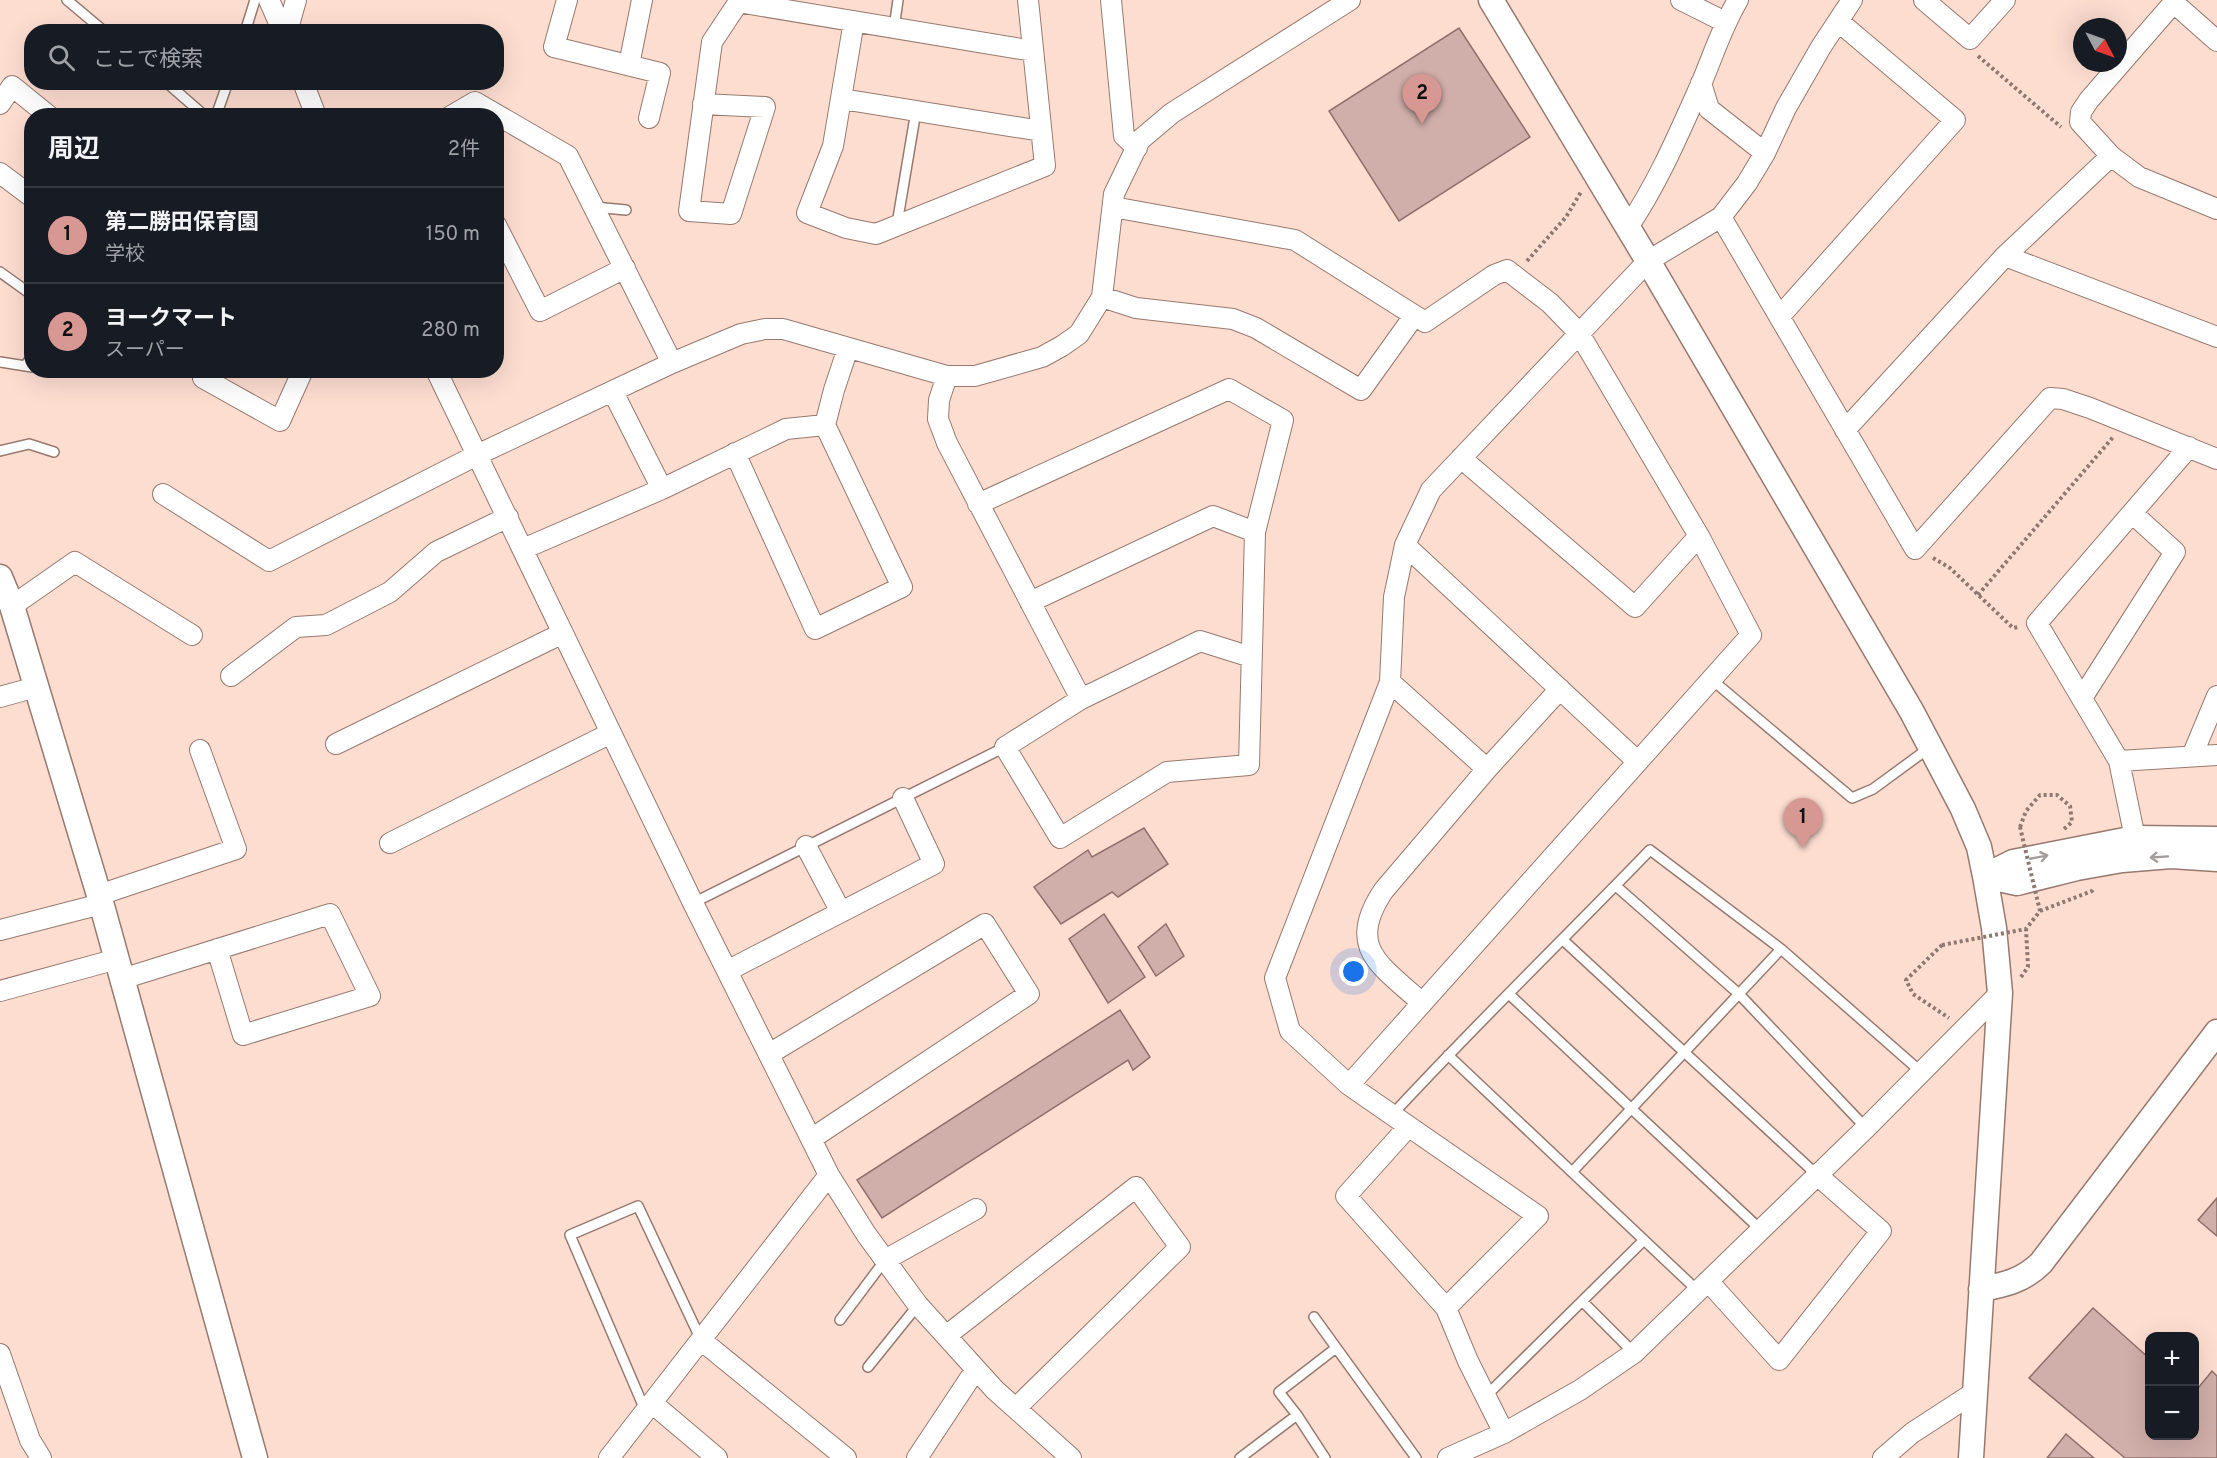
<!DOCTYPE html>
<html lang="ja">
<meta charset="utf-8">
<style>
:root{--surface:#171b24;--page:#20242c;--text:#f1f3f6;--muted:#9ea1a6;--line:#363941;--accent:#d79893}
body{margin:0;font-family:Overpass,"Noto Sans JP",sans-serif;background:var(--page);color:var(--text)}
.controls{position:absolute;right:18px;bottom:18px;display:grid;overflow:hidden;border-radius:12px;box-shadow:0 6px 24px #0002}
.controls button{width:54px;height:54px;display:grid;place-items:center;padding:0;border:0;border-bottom:2px solid var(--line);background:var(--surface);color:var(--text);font:30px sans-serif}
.compass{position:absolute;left:2073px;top:18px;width:54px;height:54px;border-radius:50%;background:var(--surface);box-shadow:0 6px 24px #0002;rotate:131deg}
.you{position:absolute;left:1354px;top:972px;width:21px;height:21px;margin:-15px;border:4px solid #fff;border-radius:50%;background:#1a73e8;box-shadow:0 0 0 9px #1a73e833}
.badge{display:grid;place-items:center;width:39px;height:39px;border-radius:50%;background:var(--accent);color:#111;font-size:20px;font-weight:700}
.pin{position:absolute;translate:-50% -50px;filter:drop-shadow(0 2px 3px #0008)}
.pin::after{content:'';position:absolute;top:32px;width:21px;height:18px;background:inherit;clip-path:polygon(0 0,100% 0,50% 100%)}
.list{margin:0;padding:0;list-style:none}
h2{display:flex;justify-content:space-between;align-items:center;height:78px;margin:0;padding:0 24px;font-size:26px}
h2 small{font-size:20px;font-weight:400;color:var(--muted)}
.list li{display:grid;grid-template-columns:39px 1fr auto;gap:18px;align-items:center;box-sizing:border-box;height:96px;padding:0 24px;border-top:2px solid var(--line)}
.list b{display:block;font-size:22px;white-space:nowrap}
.list p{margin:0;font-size:20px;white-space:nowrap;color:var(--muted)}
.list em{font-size:20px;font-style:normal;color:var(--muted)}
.icon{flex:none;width:33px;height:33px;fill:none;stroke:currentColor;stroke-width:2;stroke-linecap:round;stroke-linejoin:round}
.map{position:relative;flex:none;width:2217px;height:1458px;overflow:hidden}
.search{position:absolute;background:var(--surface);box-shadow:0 6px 24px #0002;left:24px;top:24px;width:480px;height:66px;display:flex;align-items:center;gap:15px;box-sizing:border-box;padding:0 21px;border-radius:24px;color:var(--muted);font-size:22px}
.panel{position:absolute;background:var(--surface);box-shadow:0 6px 24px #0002;left:24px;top:108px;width:480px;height:270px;border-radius:24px}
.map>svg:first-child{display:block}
.building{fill:#d0aea9;stroke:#8e6f6b;stroke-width:1.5}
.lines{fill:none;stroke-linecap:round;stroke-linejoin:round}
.service-casing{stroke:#97796f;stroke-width:12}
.minor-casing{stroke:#97796f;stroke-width:22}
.tertiary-casing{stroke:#97796f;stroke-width:27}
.path{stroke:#8e7870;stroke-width:4;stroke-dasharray:3 3;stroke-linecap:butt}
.service{stroke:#fff;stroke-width:9}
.minor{stroke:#fff;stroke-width:20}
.tertiary{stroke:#fff;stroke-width:24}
.path-bridge{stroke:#8e7870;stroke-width:4;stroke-dasharray:3 3;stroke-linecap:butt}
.oneway{stroke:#a19d9c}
</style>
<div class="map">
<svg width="2217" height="1458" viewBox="0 0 2217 1458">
<rect width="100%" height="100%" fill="#feddd1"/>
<path class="building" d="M1459 28 1530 137 1399 221 1329 111Z
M1144 828 1168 864 1118 897 1112 892 1061 924 1034 887 1088 850 1092 857Z
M1104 914 1145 977 1108 1003 1069 939Z
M1166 924 1184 956 1156 976 1138 947Z
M1120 1010 1150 1057 1133 1070 1128 1060 882 1218 857 1180Z
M2217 1198V1236L2198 1220Z
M2093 1308 2150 1359V1436H2194V1393L2212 1371 2217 1376V1458H2125L2029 1378Z
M2066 1434 2094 1458H2047Z"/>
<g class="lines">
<g class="service-casing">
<path id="service" d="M67 0 105 32
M894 28 898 0
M245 32 255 0
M166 82 205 116
M216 116 228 82
M594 207 626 210
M897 224 916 111
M0 272 32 295
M0 362 32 367
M25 366 32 356
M57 370 61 371
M0 451 29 444 54 452
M1711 679 1852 798 1873 789 1929 748
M1616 886 1739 994 1866 1128
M693 903 1005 747
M1563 940 1816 1174
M1510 995 1761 1230
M1448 1055 1698 1291
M1391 1116C1475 1025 1564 939 1650 850L1781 949 1920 1071
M1572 1172 1781 949
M1582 1301 1634 1353
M1314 1317 1416 1458
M840 1320 885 1260
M868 1367 918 1305
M1486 1396 1644 1240
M645 1410 570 1235 638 1206 701 1340
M1240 1458 1297 1415
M1325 1458 1297 1415 1279 1392 1336 1348"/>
</g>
<g class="minor-casing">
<path id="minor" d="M269 0 283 32
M567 0 554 47 660 73 649 118
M1111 0 1124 136 1137 148
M1681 0 1725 22
M1924 0 1970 39 2005 0
M2176 0 2089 100 2081 112 2080 122 2111 156 2139 177 2217 209
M738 2 1033 51
M2174 3 2217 41
M854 21 833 146 807 213 846 228 876 234 1045 166 1028 0
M287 32 296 0
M629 65 642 0
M303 82 316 116
M1701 83 1709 109 1765 153
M842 99 1041 131
M0 104 12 86 49 116
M703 104 765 107 731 214 689 211 712 42 740 0
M451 116 475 102 568 156 672 363
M0 173 32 197
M1113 207 1295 240 1425 322 1494 275 1507 270 1550 303 1579 333 1699 536 1751 635 1349 1085
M1721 217 1915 549 2050 398 2063 399 2090 408 2217 459
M496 225 540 311 625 268
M1628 227C1658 183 1679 133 1701 84 1713 56 1722 27 1738 0
M2005 256 2217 337
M1102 297 1136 308 1233 319 1256 328 1361 390 1414 316
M1780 316 1955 120 1838 21
M207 370 203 378 280 421 303 370
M436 370 693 903 829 1175 866 1234 918 1305 995 1390 1071 1458
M947 376 939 400 938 419 947 443 1081 699
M613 392 662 489 786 429 825 425
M1845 430 2005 256 2111 156
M735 453 815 629 902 587 825 425 834 390 848 348
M1461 458 1635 607 1699 536
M163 494 269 561 477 455 672 363 741 334 765 329H783L947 376H975L1042 357 1062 346 1079 334 1102 297 1114 194 1140 140 1172 113 1350 0
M978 504 1229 389 1283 420 1255 532 1249 765 1167 772 1060 838 1005 747 1081 699 1200 641 1251 657
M1405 545 1637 761
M523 549 662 489
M1030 602 1213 516 1255 532
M12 606 75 562 192 635
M231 676 296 627 326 625 390 592 436 552 508 517
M1390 682 1487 769 1384 890C1345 947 1380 965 1421 1002
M0 697 36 687
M2082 698 2175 552 2132 513
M336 744 563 633
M2192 756 2217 696
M2119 761 2217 755
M1487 769 1560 689
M2135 838 2119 761 2037 623 2189 447
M390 843 611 733
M806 846 841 912
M99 895 236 849 200 750
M0 930 101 904
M727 971 934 864 903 798
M122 979 330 914 370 996 243 1035 217 949
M0 991 117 959
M769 1054 985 924 1029 994 811 1139
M1408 1127 1346 1196 1446 1308 1468 1361 1504 1433
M885 1260 976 1209
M1708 1281 1779 1360 1881 1231 1816 1174
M1446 1308 1538 1216 1349 1085 1290 1031 1275 978 1390 682 1394 597 1405 545 1431 490 1648 261 1721 217 1747 183 1765 153 1786 108 1821 47 1852 0
M946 1336 1136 1187 1180 1247 1016 1408
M701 1340 846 1458
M0 1354 30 1440 41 1458
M652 1403 717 1458
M609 1458 829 1175
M917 1458 976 1369
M1448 1458 1504 1433 1580 1390 1634 1353 1866 1128 2000 993
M1883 1458 1912 1433 1975 1392"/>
</g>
<g class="tertiary-casing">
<path id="tertiary" d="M1491 0 1648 261 1912 712 1963 809 1979 847 1985 876 1994 928 2000 993 1971 1458
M0 577 12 606 99 895 255 1458
M1985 876 2013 862 2135 838 2217 839
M1985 876 2017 883 2077 868 2122 860 2171 856 2217 859
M1981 1289C2005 1285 2024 1280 2041 1263L2217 1032"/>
</g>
<path class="path" d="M1978 56 2061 127
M1527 261 1566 217 1581 192
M1933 558 1950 568 2013 628 2019 627
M1978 595 2114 436
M2020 827 2026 811 2040 795H2057L2070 806 2072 822 2064 829
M2040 911 2092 891 2094 888
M1942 945 1906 980 1913 994 1949 1018
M2021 977 2028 967 2026 929"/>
<use href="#service" class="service"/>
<use href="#minor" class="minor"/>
<use href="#tertiary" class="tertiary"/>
<path class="path-bridge" d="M1942 945 2026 929 2040 911 2020 827"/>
</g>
<defs><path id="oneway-shaft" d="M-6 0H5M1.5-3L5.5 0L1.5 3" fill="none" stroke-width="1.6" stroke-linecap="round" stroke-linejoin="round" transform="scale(1.5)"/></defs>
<g class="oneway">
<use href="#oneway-shaft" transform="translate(2039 857) rotate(-11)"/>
<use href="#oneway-shaft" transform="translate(2159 857) rotate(176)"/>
</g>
</svg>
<div class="controls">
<button>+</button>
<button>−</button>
</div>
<svg class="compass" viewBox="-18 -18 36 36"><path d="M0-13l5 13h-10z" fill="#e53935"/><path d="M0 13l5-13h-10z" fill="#9ea1a6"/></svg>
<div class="you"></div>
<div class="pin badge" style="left:1803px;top:848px">1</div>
<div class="pin badge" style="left:1422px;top:124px">2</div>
<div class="search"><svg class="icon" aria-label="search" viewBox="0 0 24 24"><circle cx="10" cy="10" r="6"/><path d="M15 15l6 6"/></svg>ここで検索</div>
<section class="panel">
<h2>周辺<small>2件</small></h2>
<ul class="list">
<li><span class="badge">1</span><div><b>第二勝田保育園</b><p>学校</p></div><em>150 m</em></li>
<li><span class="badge">2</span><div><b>ヨークマート</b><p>スーパー</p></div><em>280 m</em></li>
</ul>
</section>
</div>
